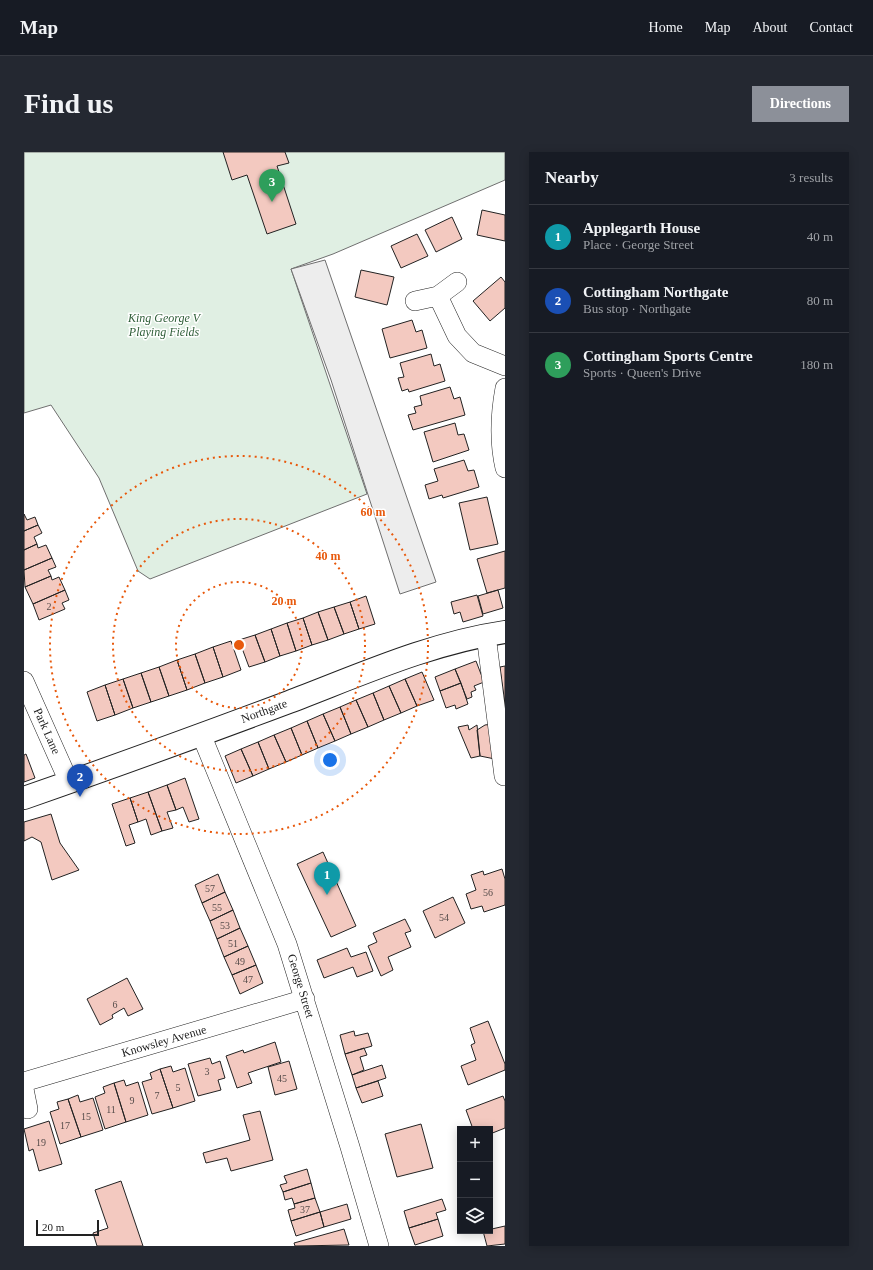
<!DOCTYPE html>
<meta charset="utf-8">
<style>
:root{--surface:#171b24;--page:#242831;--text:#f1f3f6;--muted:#9ea1a6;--line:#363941;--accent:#8c9099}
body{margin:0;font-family:Georgia,serif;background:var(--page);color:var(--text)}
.controls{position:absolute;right:12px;bottom:12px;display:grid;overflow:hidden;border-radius:0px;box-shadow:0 2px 10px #0003}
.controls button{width:36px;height:36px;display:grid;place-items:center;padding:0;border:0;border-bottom:1px solid var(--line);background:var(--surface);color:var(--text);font:20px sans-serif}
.scale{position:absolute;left:12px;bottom:10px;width:63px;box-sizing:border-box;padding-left:4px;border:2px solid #222;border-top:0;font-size:11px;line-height:14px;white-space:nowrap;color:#222;-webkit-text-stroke:3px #fff;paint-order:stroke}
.you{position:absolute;left:306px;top:608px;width:14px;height:14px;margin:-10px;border:3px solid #fff;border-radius:50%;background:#1a73e8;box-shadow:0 0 0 6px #1a73e833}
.badge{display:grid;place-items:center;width:26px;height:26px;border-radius:50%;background:var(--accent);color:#fff;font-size:13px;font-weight:700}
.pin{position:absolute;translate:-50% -33px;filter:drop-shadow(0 1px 2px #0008)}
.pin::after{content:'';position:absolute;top:21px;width:14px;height:12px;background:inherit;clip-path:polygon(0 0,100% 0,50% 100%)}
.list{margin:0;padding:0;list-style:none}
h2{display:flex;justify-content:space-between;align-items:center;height:52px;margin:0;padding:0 16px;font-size:17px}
h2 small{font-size:13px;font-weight:400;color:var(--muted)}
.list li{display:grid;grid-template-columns:26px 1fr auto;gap:12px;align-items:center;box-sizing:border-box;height:64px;padding:0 16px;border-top:1px solid var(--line)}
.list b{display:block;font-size:15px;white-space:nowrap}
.list p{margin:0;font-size:13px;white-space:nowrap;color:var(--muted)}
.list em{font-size:13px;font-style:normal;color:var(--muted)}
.icon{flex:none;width:22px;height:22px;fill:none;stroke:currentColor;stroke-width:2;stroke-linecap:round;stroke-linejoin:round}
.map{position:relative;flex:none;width:481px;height:1094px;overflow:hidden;border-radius:0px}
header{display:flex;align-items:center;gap:24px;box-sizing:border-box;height:56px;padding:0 20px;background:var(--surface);border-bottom:1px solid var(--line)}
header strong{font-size:19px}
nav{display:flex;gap:22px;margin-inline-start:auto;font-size:14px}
.intro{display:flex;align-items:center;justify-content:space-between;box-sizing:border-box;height:96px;padding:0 24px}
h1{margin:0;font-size:28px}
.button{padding:10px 18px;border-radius:0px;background:var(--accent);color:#fff;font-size:14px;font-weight:700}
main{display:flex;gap:24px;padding:0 24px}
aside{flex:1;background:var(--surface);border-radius:0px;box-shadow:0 2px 10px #0003}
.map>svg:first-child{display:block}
.green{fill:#e0efe3;stroke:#6f6f6f}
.parking{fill:#ededed;stroke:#6f6f6f}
.building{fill:#f3c9c0;stroke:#222}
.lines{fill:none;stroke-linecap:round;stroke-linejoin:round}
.minor-casing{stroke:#222;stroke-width:20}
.tertiary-casing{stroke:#222;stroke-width:24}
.minor{stroke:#fff;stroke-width:19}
.tertiary{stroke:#fff;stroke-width:22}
.ring{fill:none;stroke:#e8590c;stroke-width:2;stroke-dasharray:2 4}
.labels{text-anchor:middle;stroke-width:3;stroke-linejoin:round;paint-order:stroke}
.number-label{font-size:10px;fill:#564c4a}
.park-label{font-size:12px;font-style:italic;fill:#2f5e38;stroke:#fff}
.street-label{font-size:12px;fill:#222;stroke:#fff}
.centre{fill:#e8590c;stroke:#fff;stroke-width:2}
.ring-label{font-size:12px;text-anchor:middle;font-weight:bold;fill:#e8590c;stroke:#fff;stroke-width:3;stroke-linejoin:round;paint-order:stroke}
</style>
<header>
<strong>Map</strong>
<nav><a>Home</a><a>Map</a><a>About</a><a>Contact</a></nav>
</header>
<div class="intro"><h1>Find us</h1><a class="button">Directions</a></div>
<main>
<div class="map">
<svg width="481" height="1094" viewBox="0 0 481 1094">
<rect width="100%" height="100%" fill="#fff"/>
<path class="green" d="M0 0H481V28L309 102 267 117 343 342 126 427 114 419 75 326 27 253 0 261Z"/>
<path class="parking" d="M301 108 412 430 376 442 307 228 267 117Z"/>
<path class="building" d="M199 0H261L265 11 253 14 272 72 243 82 223 23 208 28Z
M458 58 481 63V89L453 83Z
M428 65 438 87 412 100 401 78Z
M393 82 404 104 377 116 367 94Z
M337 118 370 125 363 153 331 145Z
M477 125 481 130V156L466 169 449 149Z
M388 168 392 180 398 178 403 196 366 206 358 177Z
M407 202 410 214 416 212 421 229 385 240 384 237 378 239 374 226 380 225 376 211Z
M426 235 430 247 436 245 441 263 389 278 384 263 392 261 390 255 398 253 396 244Z
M431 271 434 283 440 282 445 298 409 310 400 280Z
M440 308 444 319 450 318 455 335 419 346 418 343 405 347 401 333 414 329 410 317Z
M463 345 474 392 446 398 435 351Z
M0 362 3 368 11 365 14 373 0 379Z
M14 373 18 381 10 385 13 392 0 398V379Z
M13 392 14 396 22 393 28 406 0 418V398Z
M481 399V436L463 441 453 407Z
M28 406 32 415 24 418 27 424 1 435 0 418Z
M27 424 28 428 35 425 41 438 9 452 1 435Z
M41 438 45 448 38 451 41 457 15 468 9 452Z
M474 438 479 456 459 462 454 444Z
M453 443 459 464 439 470 436 460 430 462 427 450Z
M342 444 351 472 335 477 326 450Z
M326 450 335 477 320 482 310 455Z
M310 455 320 482 304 488 294 460Z
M294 460 304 488 288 493 279 466Z
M279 466 288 493 272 499 263 471Z
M263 471 272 499 256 504 247 477Z
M247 477 256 504 241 510 231 483Z
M231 483 241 510 225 515 215 488Z
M207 489 217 518 199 525 189 495Z
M189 495 199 525 181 531 171 502Z
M171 502 181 531 163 538 153 508Z
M153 508 163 538 145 544 135 515Z
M452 509 460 530 450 534 452 538 447 540 448 545 443 547 431 517Z
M481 514V552L476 515Z
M135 515 145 544 127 550 117 521Z
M431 517 437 531 416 539 411 525Z
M398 520 410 548 393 554 381 527Z
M117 521 127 550 109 556 99 527Z
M99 527 109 556 91 563 81 533Z
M381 527 393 554 377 561 365 534Z
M437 531 444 552 432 557 431 553 422 556 416 539Z
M81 533 91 563 73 569 63 540Z
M365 534 377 561 360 568 349 541Z
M349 541 360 568 344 575 332 548Z
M332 548 344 575 327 582 316 555Z
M316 555 327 582 311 589 299 562Z
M299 562 311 589 294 596 283 569Z
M283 569 294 596 278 603 267 576Z
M468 572 471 607 456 604 453 578 461 573Z
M444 573 445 578 453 573 456 604 447 606 434 575Z
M267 576 278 603 262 610 250 583Z
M250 583 262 610 245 617 234 590Z
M234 590 245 617 229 624 217 597Z
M217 597 229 624 212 631 201 604Z
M2 602 11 626 0 630V603Z
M161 626 175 667 165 670 159 655 152 658 143 633Z
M143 633 152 658 143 660 149 676 138 679 124 640Z
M124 640 138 679 127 683 122 667 114 670 106 646Z
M106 646 114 670 105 673 111 691 102 694 88 652Z
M27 662 36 691 55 718 28 728 17 690 8 685 0 689V670Z
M299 700 332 774 307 785 273 712Z
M478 717 481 727V753L460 760 458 754 447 757 442 742 452 738 447 723 459 719 460 723Z
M194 722 201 740 178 751 171 733Z
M201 740 209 758 186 769 178 751Z
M429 745 441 771 411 786 399 759Z
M209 758 216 776 193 787 186 769Z
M381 767 387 779 381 781 387 795 364 805 369 818 357 824 344 794 353 790 349 781Z
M216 776 224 794 200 805 193 787Z
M224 794 232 813 208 823 200 805Z
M323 796 327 805 342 800 349 819 333 825 329 815 300 826 293 808Z
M232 813 239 831 216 842 208 823Z
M103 826 119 857 104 864 100 856 88 863 89 866 76 873 63 847Z
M464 869 481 912V918L444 933 437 914 452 908 447 893 451 891 446 876Z
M330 879 331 884 344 881 348 894 321 902 316 883Z
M251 890 257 910 224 921 228 931 213 936 202 904 219 898 220 901Z
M340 896 343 903 336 905 340 918 328 923 321 902Z
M186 906 188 912 196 909 201 926 194 928 197 938 174 944 164 912Z
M265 909 273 937 251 943 244 915Z
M358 913 362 926 332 936 328 923Z
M147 914 149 920 161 916 171 949 149 956 136 917Z
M136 917 149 956 128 962 118 930 128 927 126 921Z
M100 928 102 934 114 930 124 963 102 970 90 931Z
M354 929 359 944 338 951 332 936Z
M90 931 102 970 81 977 71 945 81 941 79 935Z
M54 943 56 950 69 946 79 978 57 985 44 947Z
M479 944 481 949V976L466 982V977H449L442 958Z
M44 947 57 985 36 992 26 960 35 957 33 950Z
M236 959 249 1008 207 1019 203 1006 182 1011 179 1001 226 988 219 963Z
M25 969 38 1012 15 1019 9 997 5 999 0 977Z
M397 972 409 1016 373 1025 361 982Z
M283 1017 287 1031 259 1040 256 1033 263 1031 260 1024Z
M97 1029 119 1094H73L69 1081 84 1076 71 1038Z
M287 1031 291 1046 270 1052 268 1046 261 1048 259 1040Z
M291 1046 296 1060 267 1069 264 1058 271 1056 270 1052Z
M418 1047 422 1058 412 1061 414 1067 385 1076 380 1059Z
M323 1052 327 1067 300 1075 296 1060Z
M296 1060 300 1075 272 1084 267 1069Z
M414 1067 419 1084 391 1093 385 1076Z
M481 1074V1092L463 1094 459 1079Z
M320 1077 325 1093 271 1094 270 1091Z"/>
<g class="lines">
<g class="minor-casing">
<path id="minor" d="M414 144 433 184 449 201 481 214
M391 149 414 144 433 130
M481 236C476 263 475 290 481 316
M462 483 480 624
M0 529 45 630
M177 582 263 792 326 995 355 1094
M0 930 281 847
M0 937 4 957"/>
</g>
<g class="tertiary-casing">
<path id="tertiary" d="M0 646C89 615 177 583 265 550 336 523 406 491 481 480"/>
</g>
<use href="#minor" class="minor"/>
<use href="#tertiary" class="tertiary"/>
</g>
<g class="ring">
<circle cx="215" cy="493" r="63"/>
<circle cx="215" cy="493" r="126"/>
<circle cx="215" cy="493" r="189"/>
</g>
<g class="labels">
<g class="number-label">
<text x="25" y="458">2</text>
<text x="186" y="740">57</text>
<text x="464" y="744">56</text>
<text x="193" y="759">55</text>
<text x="420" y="769">54</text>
<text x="201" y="777">53</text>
<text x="209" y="795">51</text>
<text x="216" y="813">49</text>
<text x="224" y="831">47</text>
<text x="91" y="856">6</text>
<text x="183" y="923">3</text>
<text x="258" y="930">45</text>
<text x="154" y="939">5</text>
<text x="133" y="947">7</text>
<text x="108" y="952">9</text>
<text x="87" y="961">11</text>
<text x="62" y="968">15</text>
<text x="41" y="977">17</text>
<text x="17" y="994">19</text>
<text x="281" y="1061">37</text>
</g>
<g class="park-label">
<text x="140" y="170">King George V<tspan x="140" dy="14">Playing Fields</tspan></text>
</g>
<g class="street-label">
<text transform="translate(240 559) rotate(-20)" y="4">Northgate</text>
<text transform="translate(23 579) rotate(66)" y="4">Park Lane</text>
<text transform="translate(277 834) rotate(73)" y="4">George Street</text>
<text transform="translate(140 889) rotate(-16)" y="4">Knowsley Avenue</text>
</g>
</g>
<circle cx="215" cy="493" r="6" class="centre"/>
<g class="ring-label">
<text x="349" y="364">60 m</text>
<text x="304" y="408">40 m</text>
<text x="260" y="453">20 m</text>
</g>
</svg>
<div class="controls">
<button>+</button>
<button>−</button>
<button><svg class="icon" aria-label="layers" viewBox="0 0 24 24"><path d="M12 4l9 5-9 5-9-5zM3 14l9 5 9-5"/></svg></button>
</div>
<div class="scale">20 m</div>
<div class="you"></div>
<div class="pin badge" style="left:303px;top:743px;background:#0f9aa8">1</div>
<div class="pin badge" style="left:56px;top:645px;background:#1a4fb4">2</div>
<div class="pin badge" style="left:248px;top:50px;background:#2e9e5b">3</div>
</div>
<aside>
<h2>Nearby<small>3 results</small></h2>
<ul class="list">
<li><span class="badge" style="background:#0f9aa8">1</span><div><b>Applegarth House</b><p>Place · George Street</p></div><em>40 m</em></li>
<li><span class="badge" style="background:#1a4fb4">2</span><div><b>Cottingham Northgate</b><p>Bus stop · Northgate</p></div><em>80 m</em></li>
<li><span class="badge" style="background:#2e9e5b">3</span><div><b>Cottingham Sports Centre</b><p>Sports · Queen's Drive</p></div><em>180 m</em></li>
</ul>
</aside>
</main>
